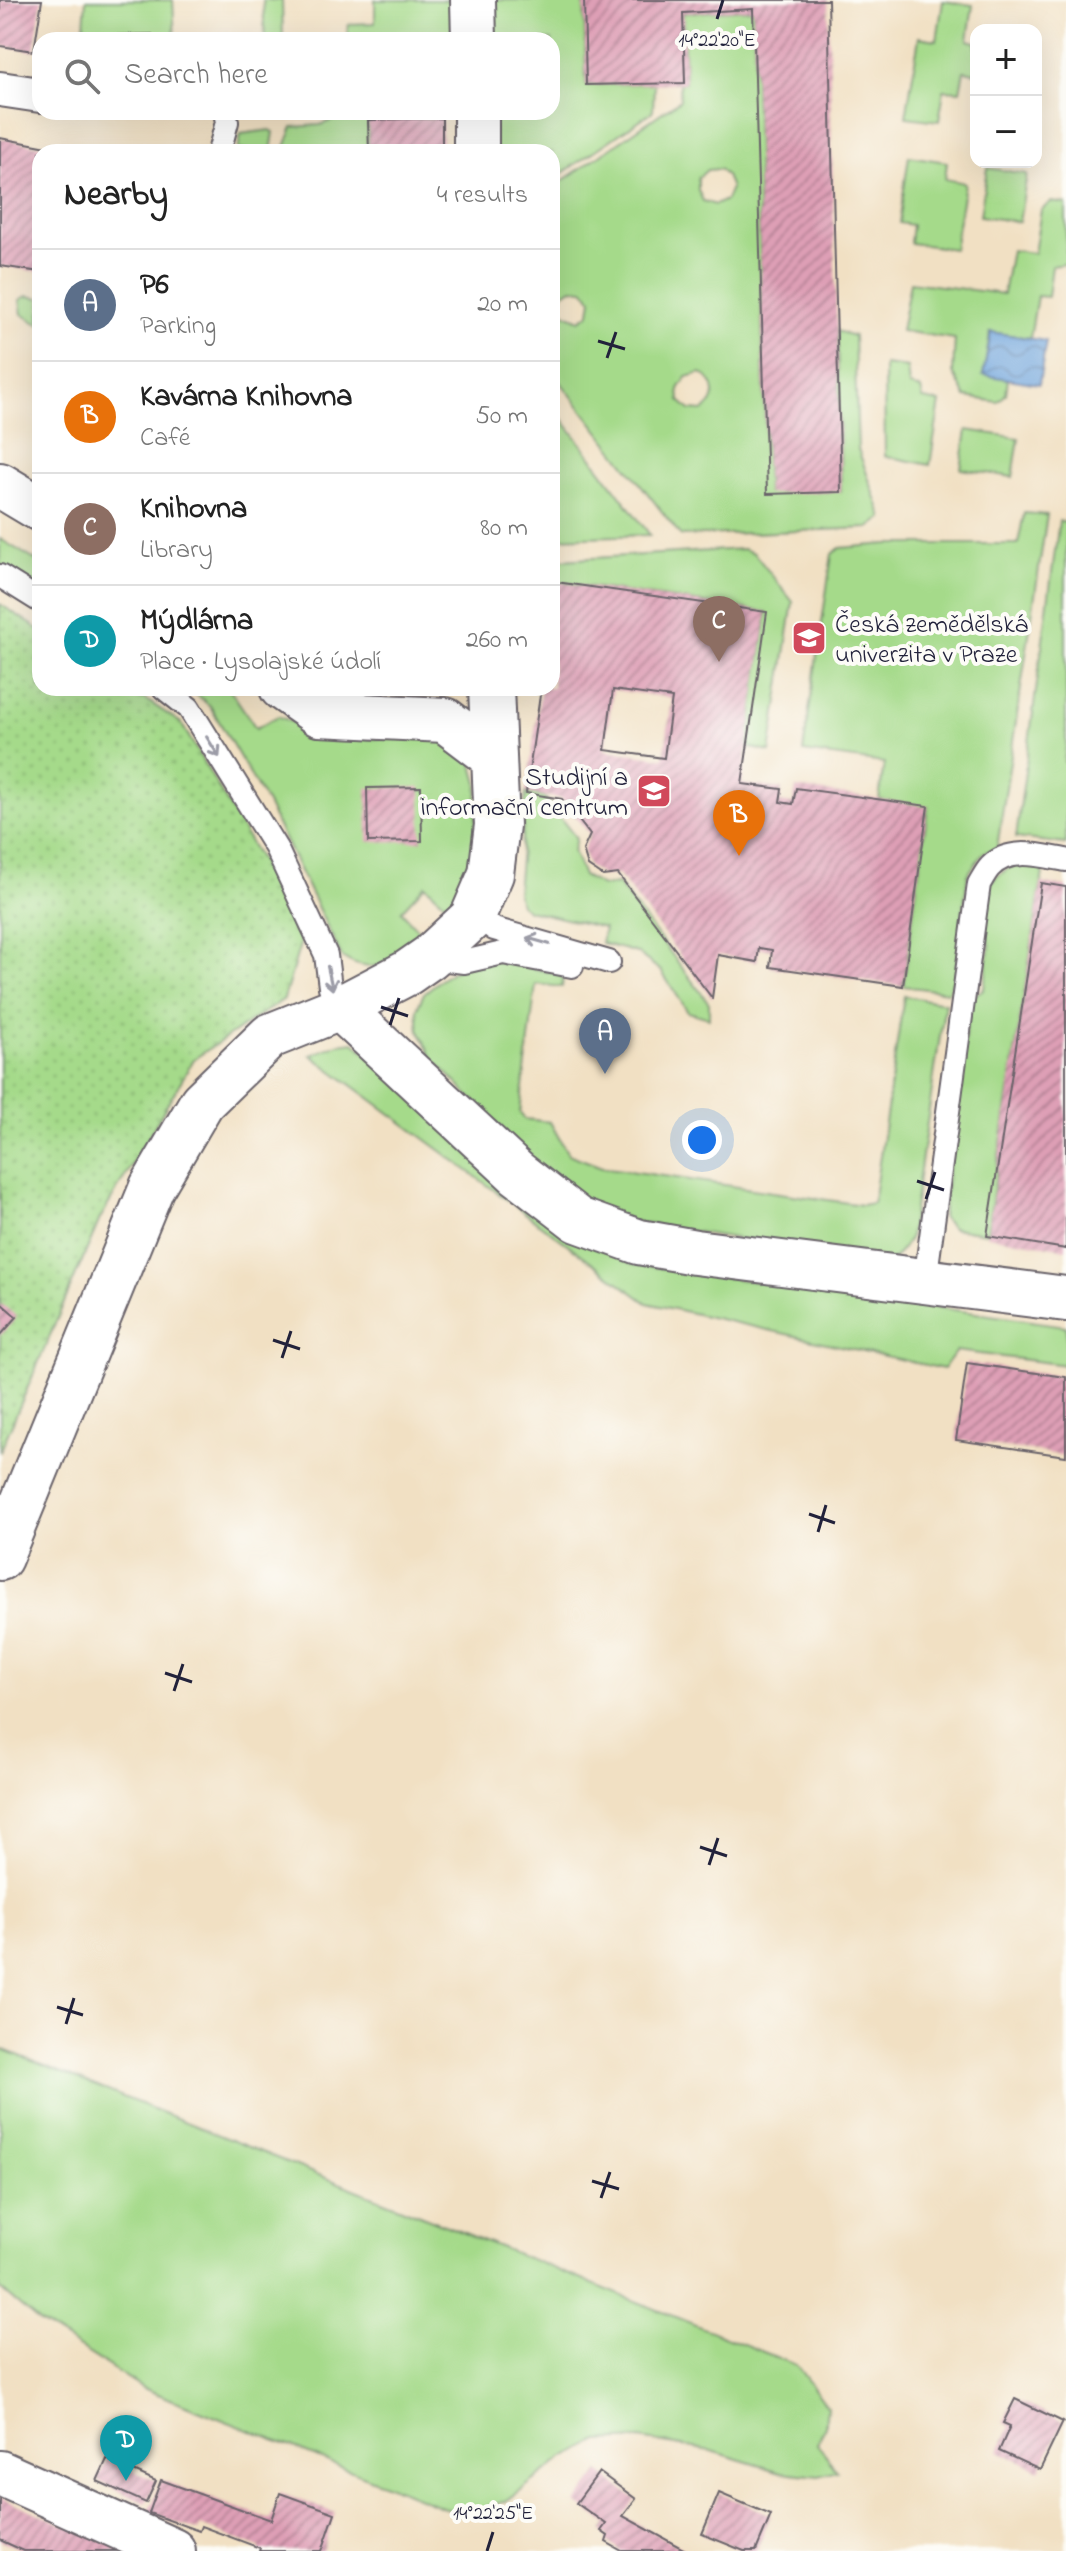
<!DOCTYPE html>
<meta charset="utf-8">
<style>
:root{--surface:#fff;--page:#f2f2f2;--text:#222;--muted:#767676;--line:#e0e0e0;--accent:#d1495b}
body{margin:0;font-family:"Indie Flower",sans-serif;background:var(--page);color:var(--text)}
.controls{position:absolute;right:24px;top:24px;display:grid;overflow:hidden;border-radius:16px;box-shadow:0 8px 32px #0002}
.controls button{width:72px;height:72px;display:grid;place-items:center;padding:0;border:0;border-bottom:2px solid var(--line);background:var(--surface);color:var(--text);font:40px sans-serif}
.you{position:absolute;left:702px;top:1140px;width:28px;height:28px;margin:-20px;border:6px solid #fff;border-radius:50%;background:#1a73e8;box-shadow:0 0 0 12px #1a73e833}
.badge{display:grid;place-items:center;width:52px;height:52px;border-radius:50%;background:var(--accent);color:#fff;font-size:26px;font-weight:700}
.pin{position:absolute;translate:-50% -66px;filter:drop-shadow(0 2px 4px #0008)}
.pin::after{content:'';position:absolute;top:42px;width:28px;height:24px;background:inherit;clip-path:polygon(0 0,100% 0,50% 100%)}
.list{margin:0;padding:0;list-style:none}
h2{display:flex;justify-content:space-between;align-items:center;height:104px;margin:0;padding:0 32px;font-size:34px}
h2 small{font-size:26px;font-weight:400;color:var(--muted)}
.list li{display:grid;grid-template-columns:52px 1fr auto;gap:24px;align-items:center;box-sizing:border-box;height:112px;padding:0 32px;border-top:2px solid var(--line)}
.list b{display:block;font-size:30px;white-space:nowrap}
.list p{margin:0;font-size:26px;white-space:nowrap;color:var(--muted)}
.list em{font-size:26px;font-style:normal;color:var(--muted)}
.icon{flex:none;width:44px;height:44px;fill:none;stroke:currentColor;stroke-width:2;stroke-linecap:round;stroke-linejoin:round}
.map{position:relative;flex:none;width:1066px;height:2551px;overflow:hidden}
.search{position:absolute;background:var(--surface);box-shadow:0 8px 32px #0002;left:32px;top:32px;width:528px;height:88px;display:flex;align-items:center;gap:20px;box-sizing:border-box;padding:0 28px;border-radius:24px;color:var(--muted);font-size:30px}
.panel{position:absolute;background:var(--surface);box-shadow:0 8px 32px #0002;left:32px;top:144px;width:528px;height:552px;border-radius:24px}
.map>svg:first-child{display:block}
.grass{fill:#a5da8a;stroke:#647e62;stroke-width:2;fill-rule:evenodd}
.park{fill:url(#park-dots);stroke:#647e62;stroke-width:2}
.water{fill:url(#water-waves);stroke:#49638c;stroke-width:2}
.building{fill:url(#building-hatch);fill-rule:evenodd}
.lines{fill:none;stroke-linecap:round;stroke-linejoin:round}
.service-casing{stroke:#6a646b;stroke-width:26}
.pedestrian-casing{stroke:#6a646b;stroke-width:38}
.minor-casing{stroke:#6a646b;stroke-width:48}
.tertiary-casing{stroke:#6a646b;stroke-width:48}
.service{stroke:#fff;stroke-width:22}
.pedestrian{stroke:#fff;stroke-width:34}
.minor{stroke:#fff;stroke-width:44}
.tertiary{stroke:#fff;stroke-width:44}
.oneway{stroke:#9c9ca7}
.ticks{fill:none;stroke:#22223b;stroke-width:3}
.labels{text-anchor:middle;stroke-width:8;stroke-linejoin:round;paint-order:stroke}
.poi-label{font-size:26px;fill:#22223b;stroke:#fdfcf7;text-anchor:start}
.ticks-label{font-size:20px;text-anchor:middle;fill:#22223b;stroke:#fdfcf7;stroke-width:8;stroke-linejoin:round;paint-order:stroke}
</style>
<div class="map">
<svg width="1066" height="2551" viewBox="0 0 1066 2551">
<defs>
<pattern id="park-dots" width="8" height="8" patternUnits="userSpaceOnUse" patternTransform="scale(2)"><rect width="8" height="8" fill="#a5da8a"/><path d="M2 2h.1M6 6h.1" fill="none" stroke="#8ebb78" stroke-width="1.8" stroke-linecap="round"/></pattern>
<pattern id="water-waves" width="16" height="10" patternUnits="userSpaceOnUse" patternTransform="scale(2)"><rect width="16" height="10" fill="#70a4dc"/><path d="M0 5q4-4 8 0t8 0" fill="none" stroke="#5c85b4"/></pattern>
<pattern id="building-hatch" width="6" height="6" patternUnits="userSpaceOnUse" patternTransform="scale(2)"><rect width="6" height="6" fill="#de9fb6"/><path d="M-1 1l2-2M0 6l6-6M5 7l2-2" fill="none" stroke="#b48195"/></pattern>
</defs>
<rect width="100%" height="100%" fill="#fdfcf7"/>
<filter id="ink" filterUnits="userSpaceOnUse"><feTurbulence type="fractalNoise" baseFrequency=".0125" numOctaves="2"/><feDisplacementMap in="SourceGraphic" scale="16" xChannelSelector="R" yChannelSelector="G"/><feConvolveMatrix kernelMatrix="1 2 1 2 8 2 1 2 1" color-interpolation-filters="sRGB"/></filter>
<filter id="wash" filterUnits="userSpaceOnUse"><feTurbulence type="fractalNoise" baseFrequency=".006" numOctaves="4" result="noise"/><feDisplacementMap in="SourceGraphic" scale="32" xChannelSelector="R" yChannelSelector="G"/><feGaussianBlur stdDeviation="1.8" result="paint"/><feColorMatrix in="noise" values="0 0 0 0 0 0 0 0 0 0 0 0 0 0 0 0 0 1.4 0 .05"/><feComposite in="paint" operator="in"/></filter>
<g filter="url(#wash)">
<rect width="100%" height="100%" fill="#f1e0c3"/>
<path class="grass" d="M86 0H173L175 40H162L161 33 113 35 109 36V40H83Z
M263 0H282L283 40H265Z
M375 0H452L453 40H348V24L375 23Z
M490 0H584L586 85 654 83 653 111 552 180V152H493L492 112H552V40H490Z
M943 1 973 5 968 40 976 42V73L964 71 960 91 944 90 939 121 906 117 919 37 937 40Z
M753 9 767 493 841 491 837 331 854 336 858 449 883 518 869 528 681 536 552 371V188L680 100 679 83 685 82 683 13ZM719 169 726 176 731 188 726 200 715 205 703 201 698 190V178L707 170ZM572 288 584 289 592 299 590 313 580 320 564 313 561 305 563 294ZM701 373C717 383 719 400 703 411L690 410 680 401 679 389 687 377Z
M355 112H442V118L368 120 369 152H283L293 127 320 125Z
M270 130 274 132 271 152 238 150 241 134Z
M909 156 947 162 945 179 965 183 954 249 910 243 912 225 899 223Z
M987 168 1027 174 1019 222 980 216Z
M1051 202 1066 204V264L1052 266 1048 297 1037 296 1030 338 990 332 984 374 1008 379 1006 394 998 402 966 397 953 373 955 339 901 331 910 282 1003 294 1011 250 1034 253 1041 210Z
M27 296 40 298V325L22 314 20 300Z
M884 365 907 368 909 386 921 389 923 399 940 402 930 465 885 456Z
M552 405 650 535 552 538Z
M967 430 1019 438 1013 477 961 469Z
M1024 513 1047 515 997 848 983 853 968 874 955 977 948 992 903 986 928 807 879 800 884 763 803 752 832 554 840 548 887 544H1018Z
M1066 520V745L1064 762H1066V844L1016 838 1059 521 1065 523Z
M0 539 40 563V589L0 564Z
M743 549 754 553 793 602 770 752 747 747 767 612 556 582 560 560Z
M188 688H229L256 728 278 716 314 731 346 739 438 737 471 758 478 783 474 859 461 898 448 906 425 885 401 911 419 931C396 957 376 981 342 957L267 804 210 706Z
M526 793 543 796 576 838 573 851 583 876 602 886 618 884 709 1003V1018L688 1012 661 971 637 953 601 943 604 928 528 910 520 904 517 892Z
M1014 865 1044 866 987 1233 952 1228 942 1217 970 997 984 989 990 944 983 931 989 885 997 876Z
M489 959 560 974 563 978 562 987 536 984 520 1112 525 1119 550 1122 568 1154 602 1167 862 1205 873 1203 904 996 945 1003 910 1236C904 1249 898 1256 886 1263L611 1218 550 1179 433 1059 419 1031 417 1009 424 993 440 980 463 965Z
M354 1042 561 1231 633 1264 1066 1326V1365L956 1351 943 1369 647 1303 311 1055 338 1044Z
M0 2048 796 2365 827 2406 825 2426 817 2444 837 2471 819 2476 781 2472 712 2451 640 2439 599 2441 564 2458 506 2501 462 2515 143 2388 39 2322 0 2289Z"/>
<path class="park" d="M0 604 40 630V688H128L181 723 303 934 284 999 194 1059 100 1219 0 1452Z"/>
<path class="water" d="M991 332 1046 341 1039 384 983 375Z"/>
<g id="blocks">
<path class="building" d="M0 0H42L34 51 0 46Z
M584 0H828L841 492 767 494 753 9 683 13 685 83 586 85Z
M152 34V40H114L113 35Z
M442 118V152H369L368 120Z
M0 138 63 150 40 152V272L0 266Z
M556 582 767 612 742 784 782 789 780 802 793 804 796 788 928 806 903 986 770 967 772 950 759 948 757 962 718 955 712 998 618 874 603 876 588 866 583 850 590 835 562 799 526 793 541 688H552V610ZM613 690 672 698 664 758 605 750Z
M421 787 422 841 368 842 367 788Z
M1041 883 1066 887V1249L987 1236Z
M2 1304 17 1317 0 1336V1306Z
M967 1363 1066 1377V1456L956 1440Z
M1015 2399 1063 2422 1040 2470 999 2451 1010 2426 1003 2423Z
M107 2459 156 2481 146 2503 97 2481Z
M599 2472 636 2499 623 2516 687 2551H622L606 2542 608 2536 601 2531 606 2524 576 2503Z
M161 2480 271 2520 280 2493 335 2513 322 2551H259L260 2548 201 2526 199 2531 149 2513Z
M719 2493 771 2515 756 2551H744L702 2534Z
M0 2497 126 2551H24L0 2540Z"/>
</g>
</g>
<g filter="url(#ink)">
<use href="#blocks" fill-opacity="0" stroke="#6a646b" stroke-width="2"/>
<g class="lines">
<g class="service-casing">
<path id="service" d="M219 152 227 122 225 112
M0 576 40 601
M164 688 189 708 276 848 326 955 330 987 340 1008
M476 907 483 920 494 929 609 962
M431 958 464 962 503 953 572 966
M925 1281 979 884C982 879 986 871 990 867 1009 846 1042 856 1066 860"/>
</g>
<g class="pedestrian-casing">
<path id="pedestrian" d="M0 89 40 95"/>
</g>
<g class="minor-casing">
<path id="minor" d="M473 0 474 40
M476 112V152
M0 485 40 509
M282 688 319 714 445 720 494 757
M340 1008 517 1173 578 1220 639 1242 695 1252 1066 1299
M0 1558 152 1187 202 1102 270 1036 340 1008 407 973 430 957 472 918 491 874 497 825 491 688"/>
</g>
<g class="tertiary-casing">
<path id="tertiary" d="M0 2473 173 2551"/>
</g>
<use href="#service" class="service"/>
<use href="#pedestrian" class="pedestrian"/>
<use href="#minor" class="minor"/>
<use href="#tertiary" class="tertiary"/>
</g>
<defs><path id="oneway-shaft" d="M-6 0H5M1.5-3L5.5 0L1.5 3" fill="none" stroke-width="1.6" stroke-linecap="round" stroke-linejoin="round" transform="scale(2)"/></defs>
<g class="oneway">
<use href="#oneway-shaft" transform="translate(213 747) rotate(58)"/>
<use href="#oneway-shaft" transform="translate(538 941) rotate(-164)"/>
<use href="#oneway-shaft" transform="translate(330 978) rotate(78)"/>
</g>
</g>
<path class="ticks" d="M717 19 723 0M598 341 625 349M607 358 616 332M381 1007 408 1016M390 1025 399 998M917 1181 944 1190M926 1199 935 1172M273 1340 300 1349M282 1358 291 1331M809 1514 835 1523M818 1532 826 1505M165 1673 192 1682M174 1691 183 1664M700 1847 727 1856M709 1865 718 1838M57 2007 83 2015M66 2024 74 1998M592 2181 619 2189M601 2198 610 2172M487 2551 493 2532"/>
<defs>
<g id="university-square" transform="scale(1.8)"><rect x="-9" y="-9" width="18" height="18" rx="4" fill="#d1495b" stroke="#fdfcf7"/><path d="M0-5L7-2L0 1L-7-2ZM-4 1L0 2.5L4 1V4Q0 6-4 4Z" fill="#fff"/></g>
</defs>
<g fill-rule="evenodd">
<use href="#university-square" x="809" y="638"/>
<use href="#university-square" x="654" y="791"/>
</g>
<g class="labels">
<g class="poi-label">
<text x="835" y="632">Česká zemědělská<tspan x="835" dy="30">univerzita v Praze</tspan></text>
<text x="628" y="785" text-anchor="end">Studijní a<tspan x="628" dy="30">informační centrum</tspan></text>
</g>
</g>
<g class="ticks-label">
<text x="717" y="46">14°22'20"E</text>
<text x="493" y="2519">14°22'25"E</text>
</g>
</svg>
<div class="controls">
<button>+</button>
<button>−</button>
</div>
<div class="you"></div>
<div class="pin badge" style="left:605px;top:1074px;background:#5c6f8a">A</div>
<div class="pin badge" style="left:739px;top:856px;background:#e8710a">B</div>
<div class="pin badge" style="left:719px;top:662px;background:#8d6e63">C</div>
<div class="pin badge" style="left:126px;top:2481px;background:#0f9aa8">D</div>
<div class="search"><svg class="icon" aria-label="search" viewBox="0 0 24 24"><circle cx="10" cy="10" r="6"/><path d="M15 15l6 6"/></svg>Search here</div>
<section class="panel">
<h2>Nearby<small>4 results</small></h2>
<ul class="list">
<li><span class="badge" style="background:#5c6f8a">A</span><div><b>P6</b><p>Parking</p></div><em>20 m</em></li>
<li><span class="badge" style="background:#e8710a">B</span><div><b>Kavárna Knihovna</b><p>Café</p></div><em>50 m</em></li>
<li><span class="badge" style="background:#8d6e63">C</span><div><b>Knihovna</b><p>Library</p></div><em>80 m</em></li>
<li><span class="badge" style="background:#0f9aa8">D</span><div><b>Mýdlárna</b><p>Place · Lysolajské údolí</p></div><em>260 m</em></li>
</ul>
</section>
</div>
